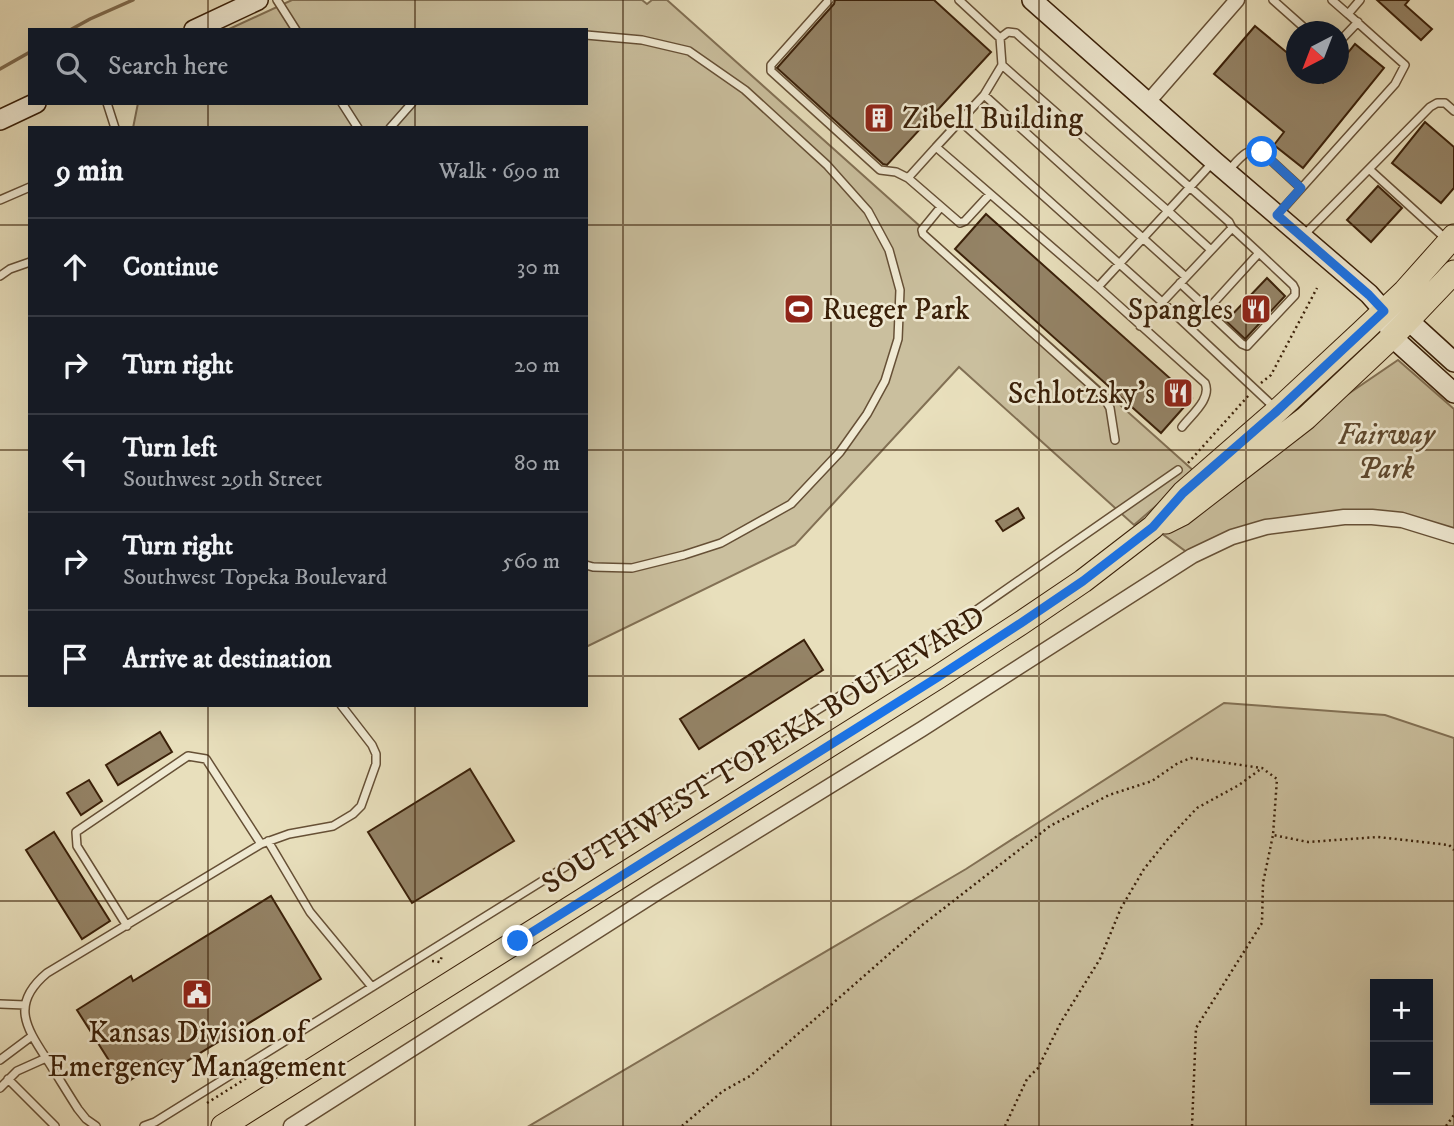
<!DOCTYPE html>
<meta charset="utf-8">
<style>
:root{--surface:#171b24;--page:#20242c;--text:#f1f3f6;--muted:#9ea1a6;--line:#363941}
body{margin:0;font-family:"IM FELL DW Pica",serif;background:var(--page);color:var(--text)}
.controls{position:absolute;right:21px;bottom:21px;display:grid;overflow:hidden;border-radius:0px;box-shadow:0 7px 28px #0002}
.controls button{width:63px;height:63px;display:grid;place-items:center;padding:0;border:0;border-bottom:2px solid var(--line);background:var(--surface);color:var(--text);font:35px sans-serif}
.compass{position:absolute;left:1286px;top:21px;width:63px;height:63px;border-radius:50%;background:var(--surface);box-shadow:0 7px 28px #0002;rotate:222deg}
.stop{position:absolute;width:21px;height:21px;margin:-16px;border:5px solid #1a73e8;border-radius:50%;background:#fff}
.stop.end{background:#1a73e8;border-color:#fff;box-shadow:0 2px 7px #0008}
.list{margin:0;padding:0;list-style:none}
h2{display:flex;justify-content:space-between;align-items:center;height:91px;margin:0;padding:0 28px;font-size:30px}
h2 small{font-size:23px;font-weight:400;color:var(--muted)}
.list li{display:grid;grid-template-columns:46px 1fr auto;gap:21px;align-items:center;box-sizing:border-box;height:98px;padding:0 28px;border-top:2px solid var(--line)}
.list b{display:block;font-size:26px;white-space:nowrap}
.list p{margin:0;font-size:23px;white-space:nowrap;color:var(--muted)}
.list em{font-size:23px;font-style:normal;color:var(--muted)}
.icon{flex:none;width:38px;height:38px;fill:none;stroke:currentColor;stroke-width:2;stroke-linecap:round;stroke-linejoin:round}
.map{position:relative;flex:none;width:1454px;height:1126px;overflow:hidden}
.search{position:absolute;background:var(--surface);box-shadow:0 7px 28px #0002;left:28px;top:28px;width:560px;height:77px;display:flex;align-items:center;gap:18px;box-sizing:border-box;padding:0 24px;border-radius:0px;color:var(--muted);font-size:26px}
.panel{position:absolute;background:var(--surface);box-shadow:0 7px 28px #0002;left:28px;top:126px;width:560px;height:581px;border-radius:0px}
.map>svg:first-child{display:block}
.green{fill:#cabf9e;stroke:#827054;stroke-width:2;fill-rule:evenodd}
.lines{fill:none;stroke-linecap:round;stroke-linejoin:round}
.stream{stroke:#7f6c50;stroke-width:3.5}
.building{fill:#948366;stroke:#3a2009;stroke-width:2}
.service-casing{stroke:#665036;stroke-width:10}
.minor-casing{stroke:#665036;stroke-width:17}
.secondary-casing{stroke:#3a2009;stroke-width:22}
.primary-casing{stroke:#3a2009;stroke-width:25}
.path{stroke:#3a2009;stroke-width:2.5;stroke-dasharray:2 3.5;stroke-linecap:butt}
.service{stroke:#f0ead3;stroke-width:7}
.minor{stroke:#f0ead3;stroke-width:14}
.secondary{stroke:#f0ead3;stroke-width:19}
.primary{stroke:#e8dfbc;stroke-width:23}
.route{stroke:#1a73e8;stroke-width:9}
.grid{fill:none;stroke:#3a2009;stroke-width:2;stroke-opacity:0.55}
.labels{text-anchor:middle;stroke-width:5;stroke-linejoin:round;paint-order:stroke}
.poi-label{font-size:30px;fill:#3a2009;stroke:#f0ead3;text-anchor:start}
.park-label{font-size:30px;font-style:italic;fill:#5e482e;stroke:#f0ead3}
.street-label{font-size:30px;fill:#3a2009;stroke:#f0ead3}
</style>
<div class="map">
<svg width="1454" height="1126" viewBox="0 0 1454 1126">
<rect width="100%" height="100%" fill="#e8dfbc"/>
<filter id="stains"><feTurbulence type="fractalNoise" baseFrequency=".00286" numOctaves="4"/><feColorMatrix values="0 0 0 0 .2 0 0 0 0 .09 0 0 0 0 .02 0 0 0 .5 -.17"/></filter>
<radialGradient id="worn" r=".72"><stop offset=".6" stop-color="#630" stop-opacity="0"/><stop offset="1" stop-color="#630" stop-opacity=".3"/></radialGradient>
<path class="green" d="M292 0H642L647 4 652 0H667L1195 472 1134 525 959 367 795 545 588 646 586 644V128H133L138 103H586V30H227Z
M1398 360 1454 409V536L1372 517 1266 527 1192 556 1153 527Z
M1224 703 1385 715 1454 738V1126H529L966 869ZM1428 984V1100H1375V984Z"/>
<g class="lines">
<path class="stream" d="M70 30 90 19 133 0
M0 69 30 52"/>
</g>
<path class="building" d="M835 0H934L991 52 887 165 883 164 777 68 834 4Z
M1377 0H1409L1405 5 1432 29 1421 40Z
M1255 26 1297 61V74H1311L1323 83 1331 74H1339V64L1355 44 1384 68 1303 168 1274 145 1284 132 1214 74Z
M1425 122 1454 147V188L1441 203 1392 163Z
M1378 186 1402 208 1371 242 1347 220Z
M986 214 1192 398 1161 433 955 249Z
M1267 278 1285 296 1245 339 1226 321Z
M1018 508 1024 518 1003 531 996 521Z
M804 640 823 670 699 749 680 719Z
M160 732 172 752 118 785 106 765Z
M470 769 514 841 412 903 368 832Z
M89 780 102 801 81 815 67 793Z
M54 832 110 921 82 939 26 850Z
M271 896 321 979 169 1072 162 1060 124 1084 77 1010 131 976 133 981Z"/>
<g class="lines">
<g class="service-casing">
<path id="service" d="M277 0 296 30
M829 0 771 65V71L880 170 896 172 908 178
M959 0 1000 38 1002 65 984 95 960 121 1162 302 1275 408
M1273 0 1309 32
M1332 0 1348 14 1360 0
M586 35 642 40 689 51 745 90 827 165 868 211 889 250 900 290 898 339 885 381 867 414 840 452 791 504 721 543 684 555 632 568 593 567 586 565
M1000 38 1008 32 1016 33 1229 222 1232 228 1259 253 1208 309 1180 283
M1338 43 1358 22
M1002 65 1168 211 1211 250
M984 95 1186 277
M107 103 115 128
M342 103 358 128
M390 128 412 103
M936 147 960 121
M1369 169 1446 239
M1227 172C1237 162 1247 145 1262 152L1301 188
M990 194 965 221 960 223 908 178 936 147 1098 287 1205 383C1212 399 1191 415 1182 427
M0 200 30 187
M940 208 922 230 923 234 1103 396 1110 408 1115 440
M1279 213 1395 84 1405 65 1348 14
M1303 236 1430 107 1437 103H1445L1454 111
M0 276 10 269 30 262
M1098 287 1214 161
M1208 309 1209 313 1242 344 1247 346 1295 295V289L1293 285 1259 253
M1140 326 1232 228
M268 841 310 912 372 987
M127 926 77 846 76 832 188 756 206 759 261 844
M0 1004 25 1005
M0 1060 32 1036
M8 1079 55 1126
M0 1088 17 1071 46 1058
M96 1126 86 1119 78 1109C67 1092 57 1075 46 1058 25 1026 11 1003 47 973L261 844 289 834 333 826 353 814 361 806 376 764V754L372 745 341 705
M144 1126 155 1122 962 620 1178 470"/>
</g>
<g class="minor-casing">
<path id="minor" d="M1148 102 1237 0
M291 1126 658 892 922 729 1192 556 1232 537 1266 527 1344 517H1372L1402 520 1454 536"/>
</g>
<g class="secondary-casing">
<path id="secondary" d="M1032 0 1214 161 1369 294 1384 311 1392 337 1454 393
M194 30 258 0
M0 120 36 103
M1394 315 1409 321 1454 362"/>
</g>
<g class="primary-casing">
<path id="primary" d="M1166 522 1182 514 1306 418 1392 337 1454 272
M223 1126 938 677 1021 623 1083 581 1153 527 1183 493 1277 411 1362 332 1405 291 1454 236"/>
</g>
<path class="path" d="M1261 383 1271 375 1317 288
M1188 463 1249 395
M432 961 440 962 442 956
M207 1103 261 1069
M682 1126 723 1091 750 1076 921 926 1050 826 1109 795 1152 781 1178 763 1191 758 1262 768 1277 779 1273 835 1308 842 1378 837 1449 845 1454 850
M1005 1126 1027 1079 1038 1068 1061 1022 1100 959 1121 908 1144 869 1168 839 1197 808 1239 785 1262 768
M1192 1126 1196 1028 1262 923 1263 883 1273 835
M1446 1126 1454 1115"/>
<use href="#service" class="service"/>
<use href="#minor" class="minor"/>
<use href="#secondary" class="secondary"/>
<use href="#primary" class="primary"/>
</g>
<g class="lines">
<path class="route" d="M518 941 938 677 1021 623 1083 581 1153 527 1183 493 1277 411 1384 311 1369 295 1277 215 1301 188 1262 152"/>
</g>
<path class="grid" d="M208 0V30M415 0V30M623 0V1126M831 0V1126M1039 0V1126M1246 0V1126M208 103V128M415 103V128M0 225H30M586 225H1454M0 450H30M586 450H1454M0 676H30M586 676H1454M208 705V1126M415 705V1126M0 901H1454"/>
<defs>
<g id="building-square" transform="scale(1.575)"><rect x="-9" y="-9" width="18" height="18" rx="4" fill="#8f2418" stroke="#f0ead3"/><path d="M-4-6H4V6H1V3H-1V6H-4ZM-2.5-4.3h1.7v1.8h-1.7ZM.8-4.3h1.7v1.8H.8ZM-2.5-1h1.7V.8h-1.7ZM.8-1h1.7V.8H.8Z" fill="#fff"/></g>
<g id="stadium-square" transform="scale(1.575)"><rect x="-9" y="-9" width="18" height="18" rx="4" fill="#8f2418" stroke="#f0ead3"/><path d="M0-5a6.5 5 0 1 0 0 10a6.5 5 0 1 0 0-10ZM-3.5-1.8h7v3.6h-7Z" fill="#fff"/></g>
<g id="restaurant-square" transform="scale(1.575)"><rect x="-9" y="-9" width="18" height="18" rx="4" fill="#8f2418" stroke="#f0ead3"/><path d="M-5-6h1v4h1v-4h1v4h1v-4h1v5L-1.5 .5V6h-2V.5L-5-1ZM5-6V6H3V1.5H1.5Q1.5-4 5-6Z" fill="#fff"/></g>
<g id="civic-square" transform="scale(1.575)"><rect x="-9" y="-9" width="18" height="18" rx="4" fill="#8f2418" stroke="#f0ead3"/><path d="M-.6-6.5H3V-4.5H.6V-3L4-1V1h2V6H-6V1h2V-1L-.6-3ZM-1.2 2.5V6h2.4V2.5Z" fill="#fff"/></g>
</defs>
<g fill-rule="evenodd">
<use href="#building-square" x="879" y="118"/>
<use href="#stadium-square" x="799" y="309"/>
<use href="#restaurant-square" x="1256" y="309"/>
<use href="#restaurant-square" x="1178" y="393"/>
<use href="#civic-square" x="197" y="994"/>
</g>
<g class="labels">
<g class="poi-label">
<text x="902" y="128">Zibell Building</text>
<text x="822" y="319">Rueger Park</text>
<text x="1233" y="319" text-anchor="end">Spangles</text>
<text x="1155" y="403" text-anchor="end">Schlotzsky's</text>
<text x="197" y="1042" text-anchor="middle">Kansas Division of<tspan x="197" dy="34">Emergency Management</tspan></text>
</g>
<g class="park-label">
<text x="1386" y="444">Fairway<tspan x="1386" dy="34">Park</tspan></text>
</g>
<g class="street-label">
<text transform="translate(763 749) rotate(-32)" y="10">SOUTHWEST TOPEKA BOULEVARD</text>
</g>
</g>
<rect width="100%" height="100%" filter="url(#stains)"/>
<rect width="100%" height="100%" fill="url(#worn)"/>
</svg>
<div class="controls">
<button>+</button>
<button>−</button>
</div>
<svg class="compass" viewBox="-18 -18 36 36"><path d="M0-13l5 13h-10z" fill="#e53935"/><path d="M0 13l5-13h-10z" fill="#9ea1a6"/></svg>
<div class="stop" style="left:1262px;top:152px"></div>
<div class="stop end" style="left:518px;top:941px"></div>
<div class="search"><svg class="icon" aria-label="search" viewBox="0 0 24 24"><circle cx="10" cy="10" r="6"/><path d="M15 15l6 6"/></svg>Search here</div>
<section class="panel">
<h2>9 min<small>Walk · 690 m</small></h2>
<ul class="list">
<li><svg class="icon" aria-label="ahead" viewBox="0 0 24 24"><path d="M12 20V5M6 11l6-6 6 6"/></svg><div><b>Continue</b></div><em>30 m</em></li>
<li><svg class="icon" aria-label="right" viewBox="0 0 24 24"><path d="M7 20v-9h11M14 6l5 5-5 5"/></svg><div><b>Turn right</b></div><em>20 m</em></li>
<li><svg class="icon" aria-label="left" viewBox="0 0 24 24"><path d="M17 20v-9H6M10 6l-5 5 5 5"/></svg><div><b>Turn left</b><p>Southwest 29th Street</p></div><em>80 m</em></li>
<li><svg class="icon" aria-label="right" viewBox="0 0 24 24"><path d="M7 20v-9h11M14 6l5 5-5 5"/></svg><div><b>Turn right</b><p>Southwest Topeka Boulevard</p></div><em>560 m</em></li>
<li><svg class="icon" aria-label="arrive" viewBox="0 0 24 24"><path d="M6 21V4h12l-3 4 3 4H6"/></svg><div><b>Arrive at destination</b></div></li>
</ul>
</section>
</div>
